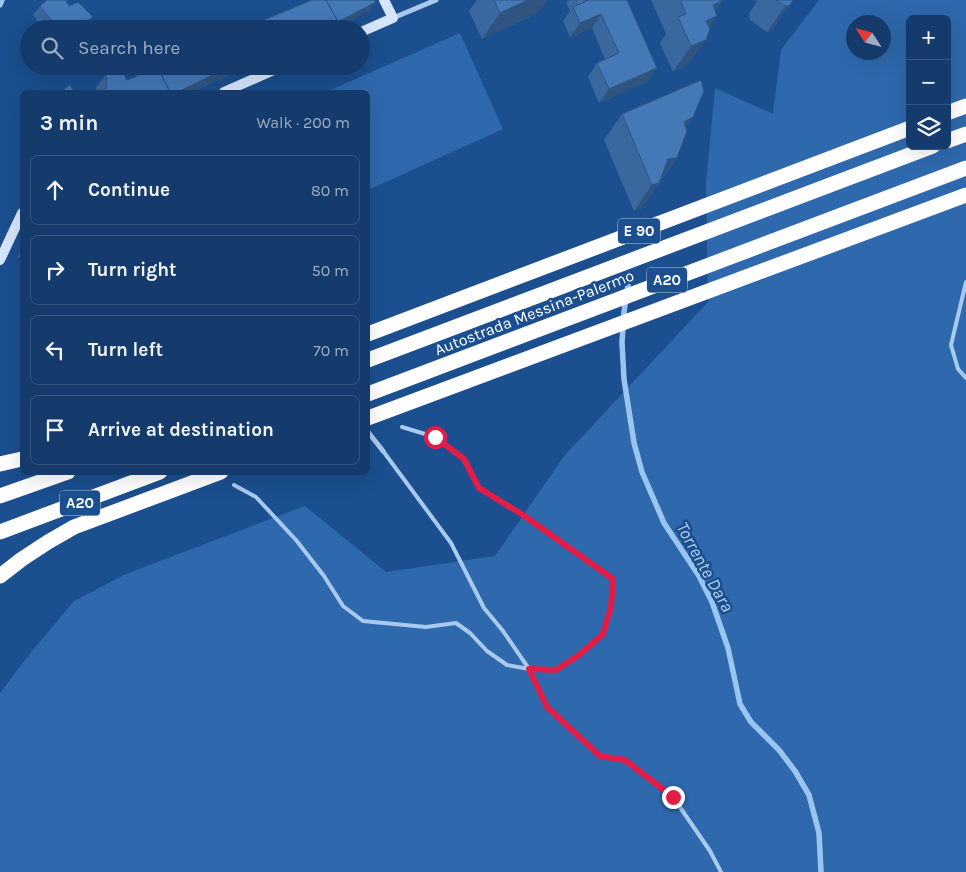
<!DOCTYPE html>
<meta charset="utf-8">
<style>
:root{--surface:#143b6b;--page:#214673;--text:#f1f3f6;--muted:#9dadc1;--line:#33557e}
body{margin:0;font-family:Karla,sans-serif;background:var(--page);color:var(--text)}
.controls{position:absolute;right:15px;top:15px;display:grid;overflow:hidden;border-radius:8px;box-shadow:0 5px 20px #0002}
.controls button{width:45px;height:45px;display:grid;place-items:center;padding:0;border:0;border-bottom:1px solid var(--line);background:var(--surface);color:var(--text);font:25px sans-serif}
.compass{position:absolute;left:846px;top:15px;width:45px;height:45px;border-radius:50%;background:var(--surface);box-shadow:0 5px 20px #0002;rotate:306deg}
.stop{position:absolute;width:15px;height:15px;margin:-11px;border:4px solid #e11d48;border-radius:50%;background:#fff}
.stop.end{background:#e11d48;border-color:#fff;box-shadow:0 1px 5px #0008}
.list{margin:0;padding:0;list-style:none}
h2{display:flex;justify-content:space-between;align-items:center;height:65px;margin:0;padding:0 20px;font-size:21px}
h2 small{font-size:16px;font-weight:400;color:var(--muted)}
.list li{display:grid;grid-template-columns:32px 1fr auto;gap:15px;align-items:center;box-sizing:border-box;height:70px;margin:0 10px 10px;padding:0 10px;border:1px solid var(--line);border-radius:8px}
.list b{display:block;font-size:19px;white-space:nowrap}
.list em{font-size:16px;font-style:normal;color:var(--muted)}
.icon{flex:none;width:28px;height:28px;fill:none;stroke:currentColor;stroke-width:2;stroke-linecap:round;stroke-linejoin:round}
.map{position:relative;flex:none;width:966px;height:872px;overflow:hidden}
.search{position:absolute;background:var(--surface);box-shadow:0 5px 20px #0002;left:20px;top:20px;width:350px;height:55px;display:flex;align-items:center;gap:12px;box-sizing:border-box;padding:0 18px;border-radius:28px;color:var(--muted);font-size:19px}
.panel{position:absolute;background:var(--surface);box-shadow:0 5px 20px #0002;left:20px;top:90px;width:350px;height:385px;border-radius:8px}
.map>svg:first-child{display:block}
.green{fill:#2e69ad;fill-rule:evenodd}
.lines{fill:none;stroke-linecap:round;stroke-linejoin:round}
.stream{stroke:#9cc4f0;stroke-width:5.5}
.lane{stroke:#a9c9ee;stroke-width:4}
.street{stroke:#a9c9ee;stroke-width:5}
.secondary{stroke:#d6e6fa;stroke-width:10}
.highway{stroke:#fff;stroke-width:15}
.wall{fill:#3a679d}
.shaded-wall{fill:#305480}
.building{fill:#4478b7;stroke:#305480}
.route{stroke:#e11d48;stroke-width:6}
.labels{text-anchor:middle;stroke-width:5;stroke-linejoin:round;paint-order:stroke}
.shield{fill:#1b4f8f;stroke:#bbcadd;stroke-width:1}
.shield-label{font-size:15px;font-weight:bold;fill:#fff}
.street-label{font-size:16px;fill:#fff;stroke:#1b4f8f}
.water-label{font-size:18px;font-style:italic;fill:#b5d3f5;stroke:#1b4f8f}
</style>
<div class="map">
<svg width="966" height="872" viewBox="0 0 966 872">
<rect width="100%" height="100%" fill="#1b4f8f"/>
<path class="green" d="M819 0H966V872H0V693L28 656 74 601 126 574 305 506 386 572 495 556 565 455 708 302 706 184 715 88 773 114 781 50ZM910 19H947V146H910ZM854 22H884V52H854Z
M460 33 503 129 368 190V92H326Z"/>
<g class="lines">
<path class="stream" d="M0 5 2 0
M628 285 624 312 622 342 624 379 634 443 642 472 664 523 699 576 712 602 728 648 740 704 751 722 779 750 795 771 809 795 819 833 821 872"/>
<path class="lane" d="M966 282 951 345 958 369 966 378
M383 451 451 543 484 608 503 631 529 669 547 707 600 756 625 760 673 797 710 851 721 872
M234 485 256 497 296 540 324 576 343 606 363 621 426 627 456 623 470 633 487 651 507 665 529 669 556 670 579 655 603 634 611 606 613 579 523 515 479 488 464 459 435 437 402 427"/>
<path class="street" d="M393 18 436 0
M368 432 383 451"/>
<path class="secondary" d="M361 32 393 18 384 0
M224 92 283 66
M0 260 22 213"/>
<path class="highway" d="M947 113 966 106
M947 141 966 134
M368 334 910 128
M368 360 933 146
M368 394 966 168
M368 418 966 195
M0 464 22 459
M0 496 68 472
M0 532 160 472
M0 576 22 559 48 542 74 527 221 472"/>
</g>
<path class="wall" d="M477 0H547L538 13 482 39 469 11Z
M569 0H627L657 68 647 82 599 103 588 77 597 63 605 59 592 28 570 37 563 21 570 11 566 3Z
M651 0H722V1L715 11 709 28 688 65 673 72 660 43 666 34Z
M755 0H793L772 30 767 32 750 20 749 14 757 1Z
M40 6H69L87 27 83 29H44L33 15Z
M166 66H250L205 86 191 92H96V88L106 74 127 80 159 70Z
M622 114 686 127 677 158 641 209 634 211 604 140Z
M22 246V260L18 257Z"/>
<path class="shaded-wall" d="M528 0H547L538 13 482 39 500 13Z
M710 0 722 1 709 20 717 16 700 41Z
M376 2 369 11 336 29H315Z
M790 5 772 30 767 32 785 6Z
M601 14 592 28 570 37 580 23Z
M93 17 87 27 83 29H73Z
M706 40 688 65 673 72 691 46Z
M227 66H250L205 86 191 92H178L211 76 214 72Z
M657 68 647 82 599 103 609 89Z
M693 117 675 143 684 122Z
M677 158 641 209 634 211 652 185 668 159Z"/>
<path class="building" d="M47 0H66L69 6 78 2 93 17 73 29H58L40 6Z
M312 0H326L337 20 315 29H242Z
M326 0H374L376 2 334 24 337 20Z
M494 0H528L500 13Z
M576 0H588L578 5Z
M588 0H627L657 68 609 89 597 63 619 53 601 14 580 23 573 7Z
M680 0H722V1L713 5 717 16 706 21 710 29 706 40 691 46 678 17 686 14Z
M776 0H793L790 5 785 6Z
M118 66H119L127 80 158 67 170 92H99L107 88 106 74Z
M166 66H206L211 76 178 92H170L159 70Z
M211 66H227L214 72Z
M701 80 704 91 693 117 684 122 687 131 677 158 668 159 659 183 652 185 622 114Z
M70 85 74 92H60Z"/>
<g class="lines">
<path class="route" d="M435 437 464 459 479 488 523 515 613 579 611 606 603 634 579 655 556 670 529 669 547 707 600 756 625 760 673 797"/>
</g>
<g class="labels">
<g class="shield">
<rect x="618" y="218.5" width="42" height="25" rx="4"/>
<rect x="647" y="267.5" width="40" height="25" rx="4"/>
<rect x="60" y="490.5" width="40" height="25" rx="4"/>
</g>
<g class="shield-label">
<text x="639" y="236">E 90</text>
<text x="667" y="285">A20</text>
<text x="80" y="508">A20</text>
</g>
<g class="street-label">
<text transform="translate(534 312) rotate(-21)" y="6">Autostrada Messina-Palermo</text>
</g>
<g class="water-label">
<text transform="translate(705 567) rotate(61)" y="6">Torrente Dara</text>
</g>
</g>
</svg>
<div class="controls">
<button>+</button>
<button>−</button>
<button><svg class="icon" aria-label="layers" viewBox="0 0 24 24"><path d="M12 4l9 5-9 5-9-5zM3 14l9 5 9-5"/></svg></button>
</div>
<svg class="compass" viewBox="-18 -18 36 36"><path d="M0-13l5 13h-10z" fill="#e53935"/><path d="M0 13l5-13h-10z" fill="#9dadc1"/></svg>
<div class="stop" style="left:435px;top:437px"></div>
<div class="stop end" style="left:673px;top:797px"></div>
<div class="search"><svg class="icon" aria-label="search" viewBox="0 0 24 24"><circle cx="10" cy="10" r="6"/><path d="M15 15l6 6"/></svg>Search here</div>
<section class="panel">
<h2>3 min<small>Walk · 200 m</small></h2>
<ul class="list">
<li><svg class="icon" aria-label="ahead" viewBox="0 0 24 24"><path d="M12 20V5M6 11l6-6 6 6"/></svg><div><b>Continue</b></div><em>80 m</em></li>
<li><svg class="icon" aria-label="right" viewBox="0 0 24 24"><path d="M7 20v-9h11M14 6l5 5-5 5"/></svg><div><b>Turn right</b></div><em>50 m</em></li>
<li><svg class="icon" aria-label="left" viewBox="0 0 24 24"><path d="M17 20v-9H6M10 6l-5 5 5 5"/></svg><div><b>Turn left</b></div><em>70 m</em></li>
<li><svg class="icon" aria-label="arrive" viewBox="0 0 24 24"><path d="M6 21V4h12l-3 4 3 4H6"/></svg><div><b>Arrive at destination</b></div></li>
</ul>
</section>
</div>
